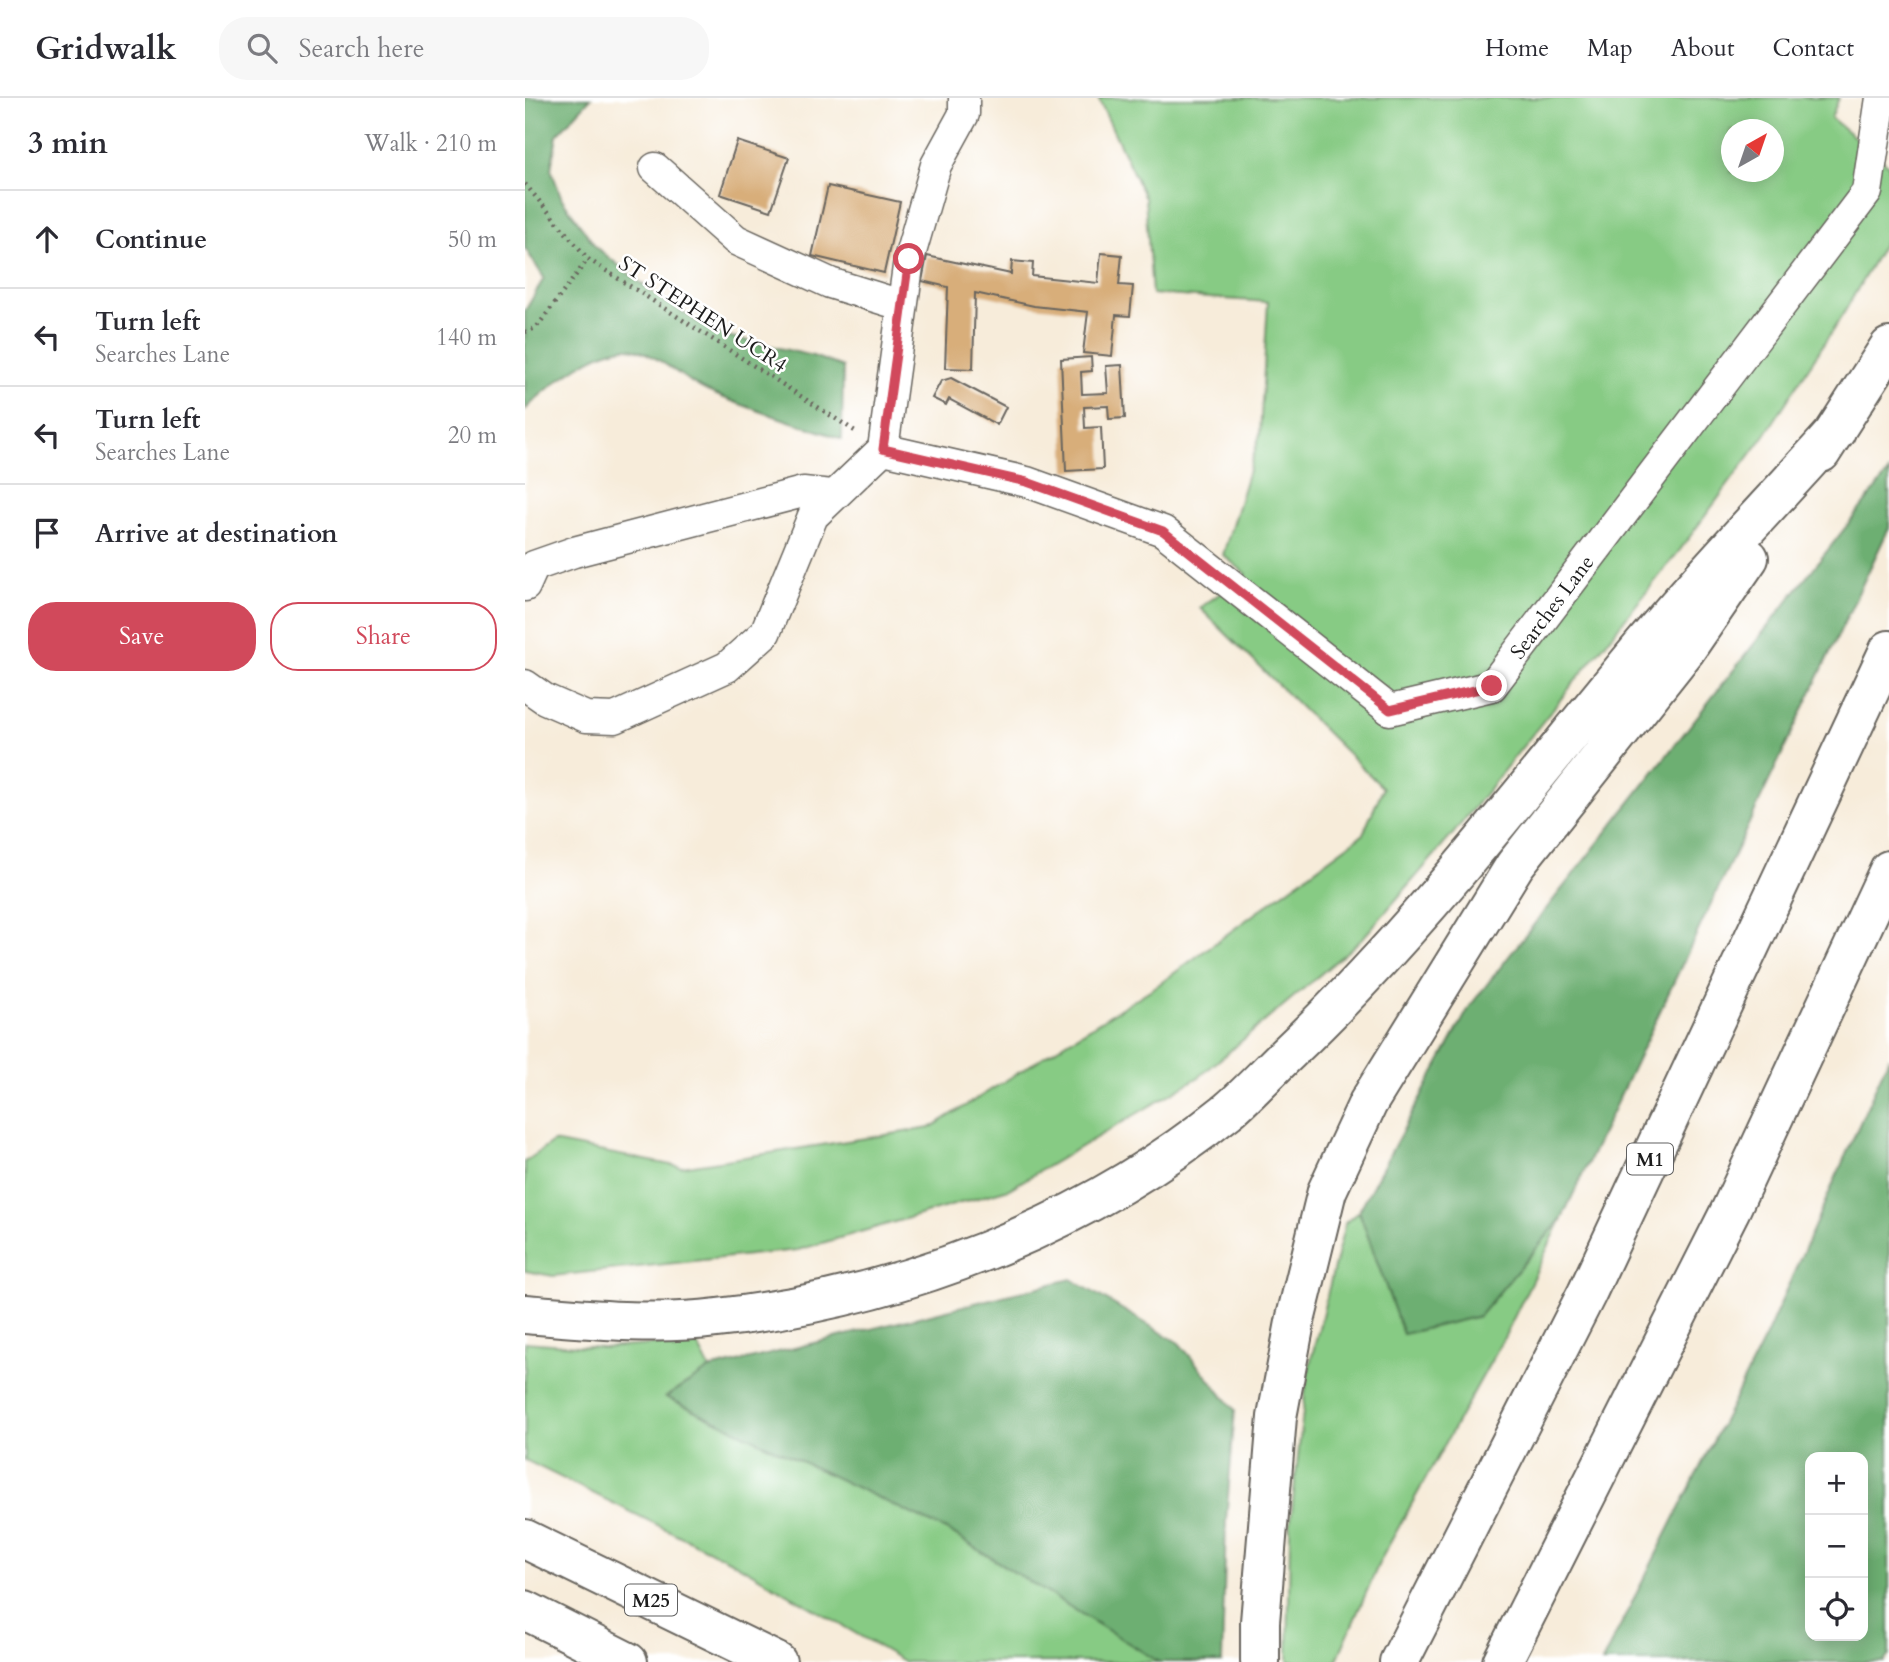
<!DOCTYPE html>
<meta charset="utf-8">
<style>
:root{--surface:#fff;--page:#f7f7f7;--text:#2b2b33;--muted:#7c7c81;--line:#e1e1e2;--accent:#d1495b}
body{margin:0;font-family:Cardo,serif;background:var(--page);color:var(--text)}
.controls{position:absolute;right:21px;bottom:21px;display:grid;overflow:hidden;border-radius:14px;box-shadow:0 4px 18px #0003}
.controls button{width:63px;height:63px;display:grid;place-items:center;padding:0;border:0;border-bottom:2px solid var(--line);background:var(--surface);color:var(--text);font:35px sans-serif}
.compass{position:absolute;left:1196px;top:21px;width:63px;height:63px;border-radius:50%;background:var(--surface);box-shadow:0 4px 18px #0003;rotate:40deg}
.stop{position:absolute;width:21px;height:21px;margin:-16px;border:5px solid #d1495b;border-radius:50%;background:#fff}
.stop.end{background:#d1495b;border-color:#fff;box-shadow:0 2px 7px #0008}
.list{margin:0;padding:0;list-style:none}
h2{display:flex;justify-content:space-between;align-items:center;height:91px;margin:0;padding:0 28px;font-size:30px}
h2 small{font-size:23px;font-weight:400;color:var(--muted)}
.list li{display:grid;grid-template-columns:46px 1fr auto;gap:21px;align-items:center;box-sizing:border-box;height:98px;padding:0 28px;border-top:2px solid var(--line)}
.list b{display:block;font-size:26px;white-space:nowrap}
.list p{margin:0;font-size:23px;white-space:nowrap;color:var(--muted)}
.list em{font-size:23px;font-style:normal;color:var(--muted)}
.actions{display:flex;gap:14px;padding:21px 28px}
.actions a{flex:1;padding:16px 0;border:2px solid var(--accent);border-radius:28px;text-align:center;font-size:24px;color:var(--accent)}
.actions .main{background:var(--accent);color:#fff}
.icon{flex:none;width:38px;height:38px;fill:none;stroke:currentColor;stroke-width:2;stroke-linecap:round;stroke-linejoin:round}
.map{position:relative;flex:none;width:1364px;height:1564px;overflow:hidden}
header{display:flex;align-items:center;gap:42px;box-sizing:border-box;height:98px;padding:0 35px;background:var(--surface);border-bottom:2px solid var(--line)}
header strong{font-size:33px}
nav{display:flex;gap:38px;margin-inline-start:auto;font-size:24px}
.search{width:490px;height:63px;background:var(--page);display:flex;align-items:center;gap:18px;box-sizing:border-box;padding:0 24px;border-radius:28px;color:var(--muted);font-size:26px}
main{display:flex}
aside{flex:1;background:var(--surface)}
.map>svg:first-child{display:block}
.green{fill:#87cb84;stroke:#527450;stroke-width:2;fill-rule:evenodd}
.forest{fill:#6daf72;stroke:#446647;stroke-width:2;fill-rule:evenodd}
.building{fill:#d8ae7a}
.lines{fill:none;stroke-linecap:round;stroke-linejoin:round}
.minor-casing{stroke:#69655e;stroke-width:33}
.highway-casing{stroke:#69655e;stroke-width:42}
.path{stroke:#69655e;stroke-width:4.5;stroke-dasharray:2 5;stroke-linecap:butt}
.minor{stroke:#fff;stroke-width:30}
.highway{stroke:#fff;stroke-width:38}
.route{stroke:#d1495b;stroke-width:9}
.labels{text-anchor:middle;stroke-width:5;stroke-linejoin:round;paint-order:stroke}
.shield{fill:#fff;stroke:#606060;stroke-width:2}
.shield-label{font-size:19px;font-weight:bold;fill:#1c1c1c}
.street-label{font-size:21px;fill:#1c1c1c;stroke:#fff}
</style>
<header>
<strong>Gridwalk</strong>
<div class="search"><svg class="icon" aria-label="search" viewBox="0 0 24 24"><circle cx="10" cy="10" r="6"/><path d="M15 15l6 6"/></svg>Search here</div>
<nav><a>Home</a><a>Map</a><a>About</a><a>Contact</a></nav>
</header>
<main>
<aside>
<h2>3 min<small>Walk · 210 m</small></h2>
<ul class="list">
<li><svg class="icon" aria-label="ahead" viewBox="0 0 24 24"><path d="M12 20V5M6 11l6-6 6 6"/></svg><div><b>Continue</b></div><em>50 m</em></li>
<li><svg class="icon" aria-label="left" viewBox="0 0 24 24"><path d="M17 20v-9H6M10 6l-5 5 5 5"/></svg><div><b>Turn left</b><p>Searches Lane</p></div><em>140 m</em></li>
<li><svg class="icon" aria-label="left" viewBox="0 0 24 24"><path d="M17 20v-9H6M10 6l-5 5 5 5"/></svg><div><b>Turn left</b><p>Searches Lane</p></div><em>20 m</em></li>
<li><svg class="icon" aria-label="arrive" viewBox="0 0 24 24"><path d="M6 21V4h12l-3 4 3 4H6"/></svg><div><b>Arrive at destination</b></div></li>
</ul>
<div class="actions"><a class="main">Save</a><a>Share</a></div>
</aside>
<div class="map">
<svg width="1364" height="1564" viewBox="0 0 1364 1564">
<rect width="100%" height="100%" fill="#fff"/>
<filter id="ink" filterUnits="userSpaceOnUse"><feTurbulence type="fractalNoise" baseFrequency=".0143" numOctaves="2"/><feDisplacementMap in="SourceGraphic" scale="14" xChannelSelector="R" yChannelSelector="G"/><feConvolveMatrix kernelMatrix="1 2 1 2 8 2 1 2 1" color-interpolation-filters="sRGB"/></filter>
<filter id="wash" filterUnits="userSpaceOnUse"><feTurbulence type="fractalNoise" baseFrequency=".00686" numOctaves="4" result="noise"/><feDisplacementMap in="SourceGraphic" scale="28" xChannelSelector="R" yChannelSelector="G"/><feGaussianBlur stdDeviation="1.57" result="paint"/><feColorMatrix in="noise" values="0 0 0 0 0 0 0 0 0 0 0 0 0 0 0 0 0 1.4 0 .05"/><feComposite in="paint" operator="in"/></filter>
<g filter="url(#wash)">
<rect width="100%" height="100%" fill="#f7ecda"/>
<path class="green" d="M573 0H1314L1306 20 1364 67V136L1320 213 1240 337 1155 452 927 737 837 841 674 979 484 1091 273 1152 28 1178 0 1173V1064L28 1044 156 1069 405 1030 633 887 838 736 858 690 675 510 721 476 698 457 735 336 743 204 627 196 620 100ZM1206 32H1248V74H1206Z
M834 1113 878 1236 954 1218 1037 1120 980 1238 855 1463 811 1564H763L765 1430 782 1278 820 1125Z
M0 1244 78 1250 171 1244 185 1271 142 1298 423 1433 634 1564H380L208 1464 0 1362Z"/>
<path class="forest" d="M0 0H66L32 37 26 71 37 101 71 149 127 194 190 235 288 258 318 269 317 341C273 325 225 312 182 293 158 282 139 261 113 252 82 240 20 290 0 312V213L19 180 0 150Z
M1364 374V430L1037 1120 954 1218 878 1236 834 1113 945 908Z
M1364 959V1557L1359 1564H1077L1241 1238ZM1338 1359V1538H1285V1359Z
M546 1181 654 1245 710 1312 701 1423 697 1564H634L423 1433 141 1299 185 1271Z"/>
<g id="blocks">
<path class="building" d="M212 43 264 60 246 113 195 96Z
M303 88 375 104 359 175 287 158Z
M576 155 597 157 594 187 608 188 605 218 591 217 587 258 558 255 563 214 509 208 450 195 448 271 420 270 423 189 397 183 402 158 486 176 487 163 508 165 507 178 573 185Z
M566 259 567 273 556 274 557 296 583 295 581 268 597 267 600 320 584 321 583 308 559 309 560 330 576 329 578 371 541 373 536 261Z
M426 280 481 309 472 327 424 301 421 307 407 300 416 283Z"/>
</g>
</g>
<g filter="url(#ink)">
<use href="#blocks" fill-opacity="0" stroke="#69655e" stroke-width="2"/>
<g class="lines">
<g class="minor-casing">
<path id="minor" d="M130 70 211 142 305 185 376 207
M358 351 502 384 638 433 865 612 967 588 1342 94 1356 0
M0 488 9 468 49 454 278 394 307 397
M0 587 20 601 61 619 90 620 202 569 240 535 288 418 358 351 384 161 411 67 439 16V0"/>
</g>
<g class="highway-casing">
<path id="highway" d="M1296 355 1364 249
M0 1216C63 1221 129 1228 192 1220 376 1200 559 1129 704 1012 725 994 744 973 764 954 894 831 1001 688 1115 551 1177 476 1246 406 1311 333
M0 1441 252 1564
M0 1512 103 1564
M735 1564V1524L752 1319 771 1219 802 1093 843 1005 990 767 1160 553 1224 460
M874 1564 1062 1195 1364 552
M977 1564 1206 1111 1364 772"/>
</g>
<path class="path" d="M0 86 63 161 333 335
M0 234 11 230 63 161"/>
<use href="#minor" class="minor"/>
<use href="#highway" class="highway"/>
</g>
</g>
<g class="lines" filter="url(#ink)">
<path class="route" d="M384 161 358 351 502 384 638 433 865 612 967 588"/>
</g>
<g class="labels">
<g class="shield">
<rect x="1102" y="1045.5" width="46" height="31" rx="5"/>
<rect x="100" y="1486.5" width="52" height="31" rx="5"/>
</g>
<g class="shield-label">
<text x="1125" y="1068">M1</text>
<text x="126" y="1509">M25</text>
</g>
<g class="street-label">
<text transform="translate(178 216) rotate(33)" y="7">ST STEPHEN UCR4</text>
<text transform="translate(1027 509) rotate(-53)" y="7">Searches Lane</text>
</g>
</g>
</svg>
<div class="controls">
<button>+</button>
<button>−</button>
<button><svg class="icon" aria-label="locate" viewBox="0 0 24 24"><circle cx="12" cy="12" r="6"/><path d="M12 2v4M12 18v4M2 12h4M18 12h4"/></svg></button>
</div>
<svg class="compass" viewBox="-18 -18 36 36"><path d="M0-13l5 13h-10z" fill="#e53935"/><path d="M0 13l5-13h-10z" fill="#7c7c81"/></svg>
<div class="stop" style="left:384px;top:161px"></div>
<div class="stop end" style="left:967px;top:588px"></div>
</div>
</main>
